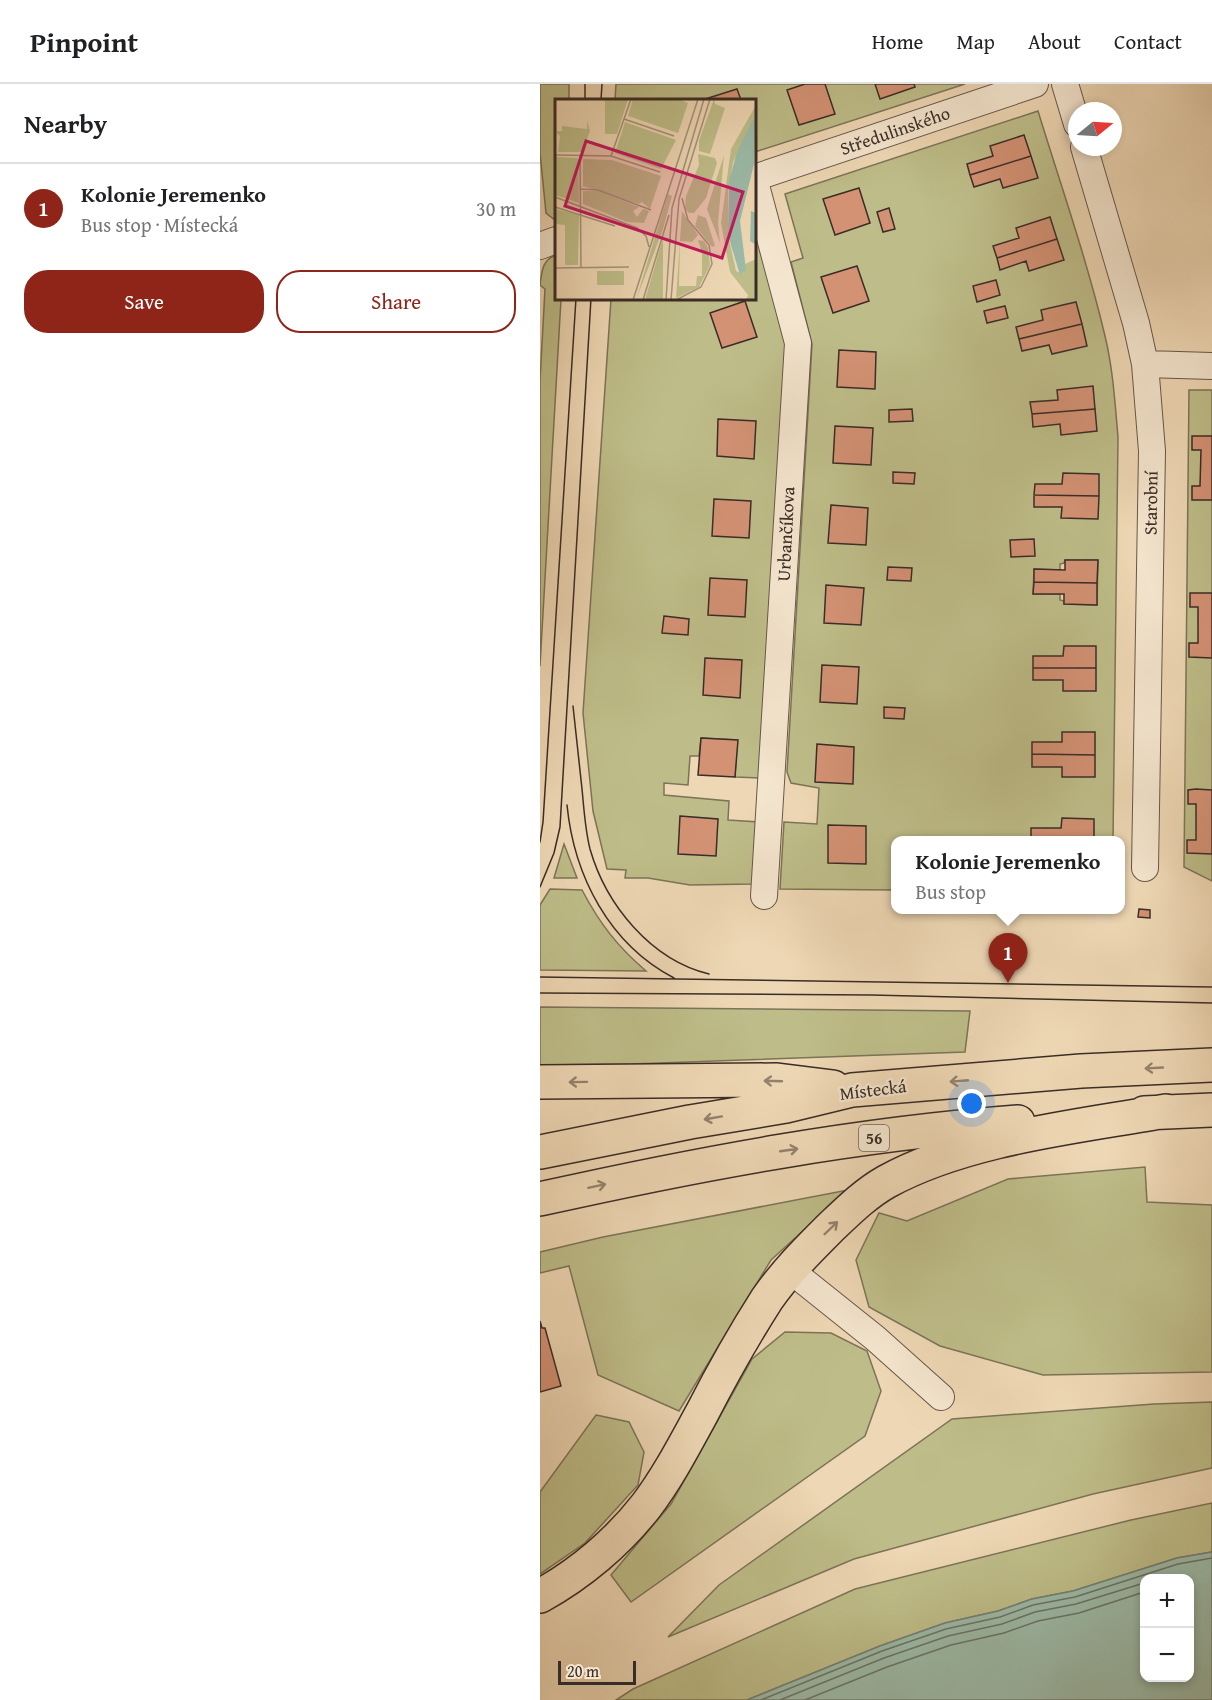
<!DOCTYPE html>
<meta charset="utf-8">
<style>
:root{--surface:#fff;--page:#f2f2f2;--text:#202124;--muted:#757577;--line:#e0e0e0;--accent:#8f2418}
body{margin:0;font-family:"Gentium Book Plus",serif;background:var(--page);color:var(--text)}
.controls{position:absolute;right:18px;bottom:18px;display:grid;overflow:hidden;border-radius:12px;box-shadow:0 3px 9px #0003}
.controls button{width:54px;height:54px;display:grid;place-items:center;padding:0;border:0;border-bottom:2px solid var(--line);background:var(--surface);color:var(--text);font:30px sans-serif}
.compass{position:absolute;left:528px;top:18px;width:54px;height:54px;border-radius:50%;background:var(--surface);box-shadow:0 3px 9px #0003;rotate:72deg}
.scale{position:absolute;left:18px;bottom:15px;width:78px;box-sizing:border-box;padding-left:6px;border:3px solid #3a2c26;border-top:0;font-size:16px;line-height:21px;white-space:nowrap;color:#3a2c26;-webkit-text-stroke:4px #f4e5ce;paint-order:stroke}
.you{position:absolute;left:432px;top:1020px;width:21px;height:21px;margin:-15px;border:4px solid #fff;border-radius:50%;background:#1a73e8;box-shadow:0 0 0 9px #1a73e833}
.badge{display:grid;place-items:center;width:39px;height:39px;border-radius:50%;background:var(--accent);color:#fff;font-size:20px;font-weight:700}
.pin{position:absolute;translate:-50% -50px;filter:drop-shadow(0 2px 3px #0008)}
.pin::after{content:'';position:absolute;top:32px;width:21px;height:18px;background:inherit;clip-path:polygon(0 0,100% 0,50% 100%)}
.popup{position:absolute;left:351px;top:752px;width:234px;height:78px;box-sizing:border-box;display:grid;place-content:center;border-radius:12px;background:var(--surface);filter:drop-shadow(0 2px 4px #0005);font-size:20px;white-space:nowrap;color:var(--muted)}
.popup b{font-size:22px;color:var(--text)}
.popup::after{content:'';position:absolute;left:50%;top:100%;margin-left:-12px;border:12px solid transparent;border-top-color:var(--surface)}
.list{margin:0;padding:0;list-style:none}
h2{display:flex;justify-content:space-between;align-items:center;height:78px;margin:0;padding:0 24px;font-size:26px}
h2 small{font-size:20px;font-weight:400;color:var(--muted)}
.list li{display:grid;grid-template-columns:39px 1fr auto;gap:18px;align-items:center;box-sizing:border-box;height:90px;padding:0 24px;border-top:2px solid var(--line)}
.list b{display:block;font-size:22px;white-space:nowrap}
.list p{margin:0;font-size:20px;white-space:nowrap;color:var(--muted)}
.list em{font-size:20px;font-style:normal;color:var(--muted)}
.actions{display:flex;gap:12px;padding:18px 24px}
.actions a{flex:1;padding:14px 0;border:2px solid var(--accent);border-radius:24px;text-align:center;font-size:21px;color:var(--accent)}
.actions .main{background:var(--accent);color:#fff}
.map{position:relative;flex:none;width:672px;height:1616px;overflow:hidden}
header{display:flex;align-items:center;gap:36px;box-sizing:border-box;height:84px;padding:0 30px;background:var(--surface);border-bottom:2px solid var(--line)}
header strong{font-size:28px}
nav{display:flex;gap:33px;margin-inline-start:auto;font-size:21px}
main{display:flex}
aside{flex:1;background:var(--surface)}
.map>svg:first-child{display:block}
.green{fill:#bebd89;stroke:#7c7458;stroke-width:1.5;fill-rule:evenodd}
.water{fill:#9bbaa8;stroke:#748174;stroke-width:1.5;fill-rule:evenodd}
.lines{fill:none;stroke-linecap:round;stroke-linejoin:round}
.shore{stroke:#6a7367;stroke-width:1.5}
.building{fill:#d49275;stroke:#3a2c26;stroke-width:1.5}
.minor-casing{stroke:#67574a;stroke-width:28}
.highway-casing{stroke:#3a2c26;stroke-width:36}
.minor{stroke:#f4e5ce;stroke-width:26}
.highway{stroke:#eed7b4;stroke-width:33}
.tram{stroke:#3a2c26;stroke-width:1.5}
.oneway{stroke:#94826d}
.labels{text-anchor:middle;stroke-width:4.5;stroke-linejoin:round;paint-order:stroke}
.shield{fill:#f4e5ce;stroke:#726458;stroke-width:1.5}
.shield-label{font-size:16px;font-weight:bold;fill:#3a2c26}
.street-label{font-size:18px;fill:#3a2c26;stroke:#f4e5ce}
.inset-road{fill:none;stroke:#a6937b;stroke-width:1.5}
.view{fill:#c2185b;fill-opacity:0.15;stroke:#c2185b;stroke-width:3}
.inset-edge{fill:none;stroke:#3a2c26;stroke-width:3}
</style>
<header>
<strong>Pinpoint</strong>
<nav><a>Home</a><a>Map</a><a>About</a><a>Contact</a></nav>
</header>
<main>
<aside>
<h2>Nearby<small></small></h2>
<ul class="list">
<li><span class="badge">1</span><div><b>Kolonie Jeremenko</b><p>Bus stop · Místecká</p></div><em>30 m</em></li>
</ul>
<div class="actions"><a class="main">Save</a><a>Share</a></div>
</aside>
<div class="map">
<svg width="672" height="1616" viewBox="0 0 672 1616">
<rect width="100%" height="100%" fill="#eed7b4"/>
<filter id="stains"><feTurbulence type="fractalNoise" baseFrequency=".00333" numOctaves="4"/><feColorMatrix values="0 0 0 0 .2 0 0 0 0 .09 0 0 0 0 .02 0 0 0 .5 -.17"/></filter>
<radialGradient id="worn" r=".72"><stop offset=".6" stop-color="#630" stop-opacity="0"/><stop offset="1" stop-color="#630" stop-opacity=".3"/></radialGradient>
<path class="green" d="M0 0H29V16H16V137L6 129 0 69Z
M76 0H425L215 68 214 16H75Z
M498 27C521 102 547 176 565 252 573 285 575 319 578 353L573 756H356L355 806 240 805 244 738 277 740 279 704 251 699 247 688 272 260 251 178 263 174 245 110ZM525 476H558L557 521 524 520V517L520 516V510H493L494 485 520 486V480L524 479Z
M215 134 248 269 220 694 195 693 197 656 161 654 159 672H150L148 701 124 699V711L189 717 188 736 219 738 213 800 150 801 108 794H85L86 786 67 785 53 727 43 629 71 215 214 214Z
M16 171V214L21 215 0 582V296L5 205 0 201C2 187 2 176 16 171Z
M649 306H672V797L644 783Z
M24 760 37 794H14Z
M10 805 42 806C60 840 77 862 106 887L0 886V821Z
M0 923 430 927 425 968 92 980 0 981Z
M605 1083 607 1118 672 1121V1288L503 1291 400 1262 329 1223 316 1176 339 1129 367 1137 468 1095Z
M308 1106 231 1176 139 1327 58 1291 29 1182 0 1189V1168L63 1153Z
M245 1248 291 1249 327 1267 341 1307 325 1352 91 1518 71 1491 131 1420 212 1275Z
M672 1318V1384L553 1410 314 1475 128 1553 179 1501 412 1335 614 1320Z
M56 1331 89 1338 104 1368 98 1401 45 1459 0 1490V1408Z
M672 1419V1468L637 1474 533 1507 492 1515 458 1527 405 1539 340 1562 207 1616H76L93 1605 315 1505 591 1436Z"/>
<path class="water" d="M672 1468V1616H207L340 1562 405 1539 458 1527 492 1515 533 1507 637 1474ZM604 1494H650V1594H604Z"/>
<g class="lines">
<path class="shore" d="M221 1616 342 1567 406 1545 460 1533 493 1521 535 1513 638 1480 672 1474
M240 1616 344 1574 408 1552 462 1540 495 1528 536 1520 604 1499
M265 1616 347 1583 411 1561 464 1549 498 1537 539 1529 604 1508"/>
</g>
<path class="building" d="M265 0H285L295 30 259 41 247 6Z
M335 0H374L375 3 340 15Z
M197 5 201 16H162Z
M484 51 491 72 430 91 427 80 453 72 450 62Z
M491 72 498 94 463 104 460 95 434 103 430 91Z
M319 104 330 139 295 151 283 115Z
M349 124 355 145 343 148 337 128Z
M510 133 517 155 457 174 453 162 479 154 476 144Z
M517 155 524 176 489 187 486 177 460 186 457 174Z
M317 182 329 217 293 229 281 193Z
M456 196 460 211 437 218 433 202Z
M205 217 217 253 182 264 170 229Z
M536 218 542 240 479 255 476 243 503 236 501 226Z
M465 222 468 234 447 239 444 227Z
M542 240 547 262 512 270 509 261 482 267 479 255Z
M299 266 336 268 335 305 297 303Z
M553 302 555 325 492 330 490 318 518 316 517 306Z
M372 325 373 337 349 338V326Z
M555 325 557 347 521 351 520 340 493 343 492 330Z
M178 335 216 337 214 375 177 372Z
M295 342 333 344 331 381 293 379Z
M652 352H672V416H652V402H660L661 366H652Z
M353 388 375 389 374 400 353 399Z
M523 389 559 390V412L494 411 495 400H522Z
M494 411 559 412 558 435 521 434 522 423H494Z
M174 415 211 417 209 454 172 452Z
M291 421 328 424 326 461 288 459Z
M494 455 495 472 471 473 470 456Z
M525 476H558L557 499 494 498V485L525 486Z
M348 483 372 484 371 497 347 496Z
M170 494 207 496 205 533 168 531Z
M494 498 557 499V521L524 520V510H493Z
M286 501 324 504 321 541 284 539Z
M650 509H672V574L649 573V559H658V523H650Z
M124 532 149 535 148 551 122 549Z
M524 562H556V584H493V572H523Z
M165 574 202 576 200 614 163 611Z
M282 581 319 583 317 620 280 618Z
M493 584H556V607H523V596H493Z
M344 623 365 624 364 635 344 634Z
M522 648H555V671L492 670V658H522Z
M161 654 198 656 195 693 158 691Z
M277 660 314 663 313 700 275 698Z
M492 670 555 671V693H522V683H492Z
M656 705 672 706V770L647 769V756H656V720H648V706Z
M140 732 178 735 176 772 138 770Z
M522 734 554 735V756H491V744H521Z
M288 741 326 742V780L288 779Z
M599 825 610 826V834L598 833Z
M0 1237 2 1244H5L21 1302 0 1308Z"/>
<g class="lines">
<g class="minor-casing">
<path id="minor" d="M525 0 537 40
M544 63 596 239 605 280 612 367 605 784
M0 162 16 156
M605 280 672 282
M224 812 258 259 214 94 495 0
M250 1186 335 1254 401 1313"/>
</g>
<g class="highway-casing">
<path id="highway" d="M0 998 237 996 293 1003
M604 1029 672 1026
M0 1068 150 1038 246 1022 312 1006 541 987 672 981
M0 1115C157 1080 317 1050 478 1038
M0 1512C40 1490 78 1458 106 1422 128 1393 145 1360 162 1329 182 1290 204 1251 227 1215 245 1189 268 1166 290 1144 308 1127 325 1110 346 1098 426 1054 536 1043 626 1027"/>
</g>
<use href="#minor" class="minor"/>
<use href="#highway" class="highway"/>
<path class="tram" d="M45 16V0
M61 16 62 0
M33 622C36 650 39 678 42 705 44 725 45 745 50 765 66 821 111 876 169 890
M27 721C34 792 69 860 134 894
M0 758 3 738 36 214
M0 803 14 769 20 743 51 214
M0 893 672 903
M0 909 331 911 672 919"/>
</g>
<defs><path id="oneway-shaft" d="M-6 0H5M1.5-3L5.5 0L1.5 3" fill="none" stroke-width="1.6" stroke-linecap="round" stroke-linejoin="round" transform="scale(1.5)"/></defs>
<g class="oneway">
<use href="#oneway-shaft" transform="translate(614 984) rotate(177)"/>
<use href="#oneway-shaft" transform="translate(233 997) rotate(-178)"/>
<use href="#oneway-shaft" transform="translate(419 997) rotate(175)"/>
<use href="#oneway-shaft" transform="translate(38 998) rotate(179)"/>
<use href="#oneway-shaft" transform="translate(173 1034) rotate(170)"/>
<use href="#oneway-shaft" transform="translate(249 1066) rotate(-8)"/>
<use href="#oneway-shaft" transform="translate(57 1102) rotate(-12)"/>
<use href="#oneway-shaft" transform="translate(291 1144) rotate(-44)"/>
</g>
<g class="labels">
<rect class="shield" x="319" y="1041" width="30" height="26" rx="4.5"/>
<g class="shield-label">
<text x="334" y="1060">56</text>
</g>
<g class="street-label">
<text transform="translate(355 47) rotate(-19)" y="6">Středulinského</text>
<text transform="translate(611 419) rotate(-89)" y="6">Starobní</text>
<text transform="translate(246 450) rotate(-87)" y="6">Urbančíkova</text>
<text transform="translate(333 1006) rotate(-7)" y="6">Místecká</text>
</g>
</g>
<g transform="translate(15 15)">
<rect width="201" height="201" fill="#eed7b4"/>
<path d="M50 0H73L62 35H50ZM78 0H124L133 4 123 34 73 17ZM159 0 160 5 170 9 155 55 144 52V42ZM201 6V14L178 63 173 92V136L181 172 187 175 190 165 201 160V201H191L193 196 175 173 166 124 176 50ZM32 22 35 32 27 53H3L5 37 0 32H7V27L32 30ZM70 23 121 41 106 70 60 54ZM143 55 160 59 162 64 151 99 139 114H134L130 110 131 97 144 66ZM169 56 163 124 165 144 152 110ZM0 58 23 59 24 104 0 96ZM28 60 57 61 106 77 95 110 87 103 84 105 28 87ZM28 92H44L84 108 78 112 82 118 88 110 94 112 89 124 72 123 28 105ZM113 95 117 97 108 130 81 201ZM0 110 24 116 23 166H10V126L0 125ZM127 112 143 136 137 143 125 142 124 187H141L142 177H147V153L143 141 149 142 153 149 155 166 144 188 121 199ZM143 116 151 119 160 147 157 148 140 127ZM108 139V201H90ZM42 172H69V186H42Z" fill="#bebd89"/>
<path d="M201 14 199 65 185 122 191 171 185 176 173 136 174 82 182 53ZM196 112 201 114V146L195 142Z" fill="#9bbaa8"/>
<path class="inset-road" d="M69 20 119 37M0 56 56 57 105 73M25 56 26 169M56 57 76 0M25 90 43 91 96 111M0 98 82 129 91 137 94 148M0 108 60 127M0 169 74 168M78 201 143 0M88 201 114 116M111 201 117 109 149 0M116 201 124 100 155 0M121 201 146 188 157 165 154 146 133 121 127 99"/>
<path class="view" d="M31 42 188 93 167 159 10 107Z"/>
<rect width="201" height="201" class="inset-edge"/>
</g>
<rect width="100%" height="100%" filter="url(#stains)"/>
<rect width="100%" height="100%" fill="url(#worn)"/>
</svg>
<div class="controls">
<button>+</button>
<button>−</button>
</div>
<svg class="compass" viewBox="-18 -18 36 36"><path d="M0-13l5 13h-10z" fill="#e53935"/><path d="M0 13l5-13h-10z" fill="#757577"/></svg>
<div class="scale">20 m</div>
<div class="you"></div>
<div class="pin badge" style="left:468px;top:899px">1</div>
<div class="popup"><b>Kolonie Jeremenko</b>Bus stop</div>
</div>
</main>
